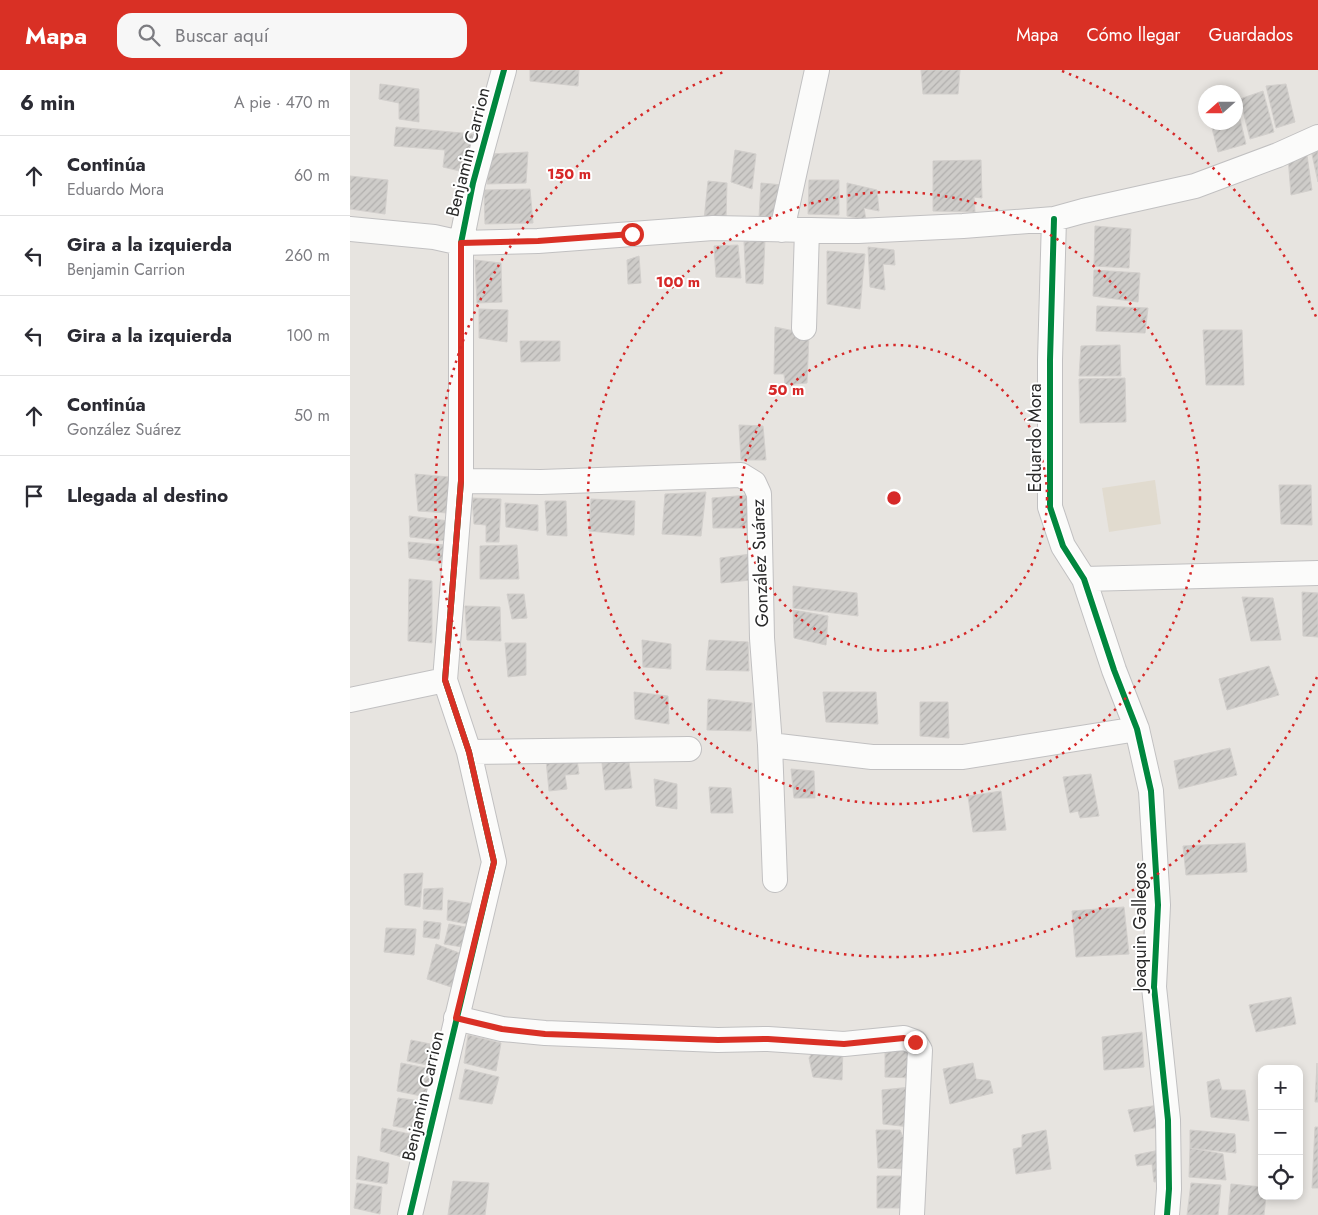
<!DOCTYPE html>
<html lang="es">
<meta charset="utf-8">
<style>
:root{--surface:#fff;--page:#f7f7f7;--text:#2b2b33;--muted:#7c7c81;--line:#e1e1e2;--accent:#d93025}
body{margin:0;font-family:Jost,sans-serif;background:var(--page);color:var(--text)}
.controls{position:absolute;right:15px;bottom:15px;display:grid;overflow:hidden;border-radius:10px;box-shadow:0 2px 8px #0003}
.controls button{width:45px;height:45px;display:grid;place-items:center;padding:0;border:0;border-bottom:1px solid var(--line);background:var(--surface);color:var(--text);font:25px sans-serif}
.compass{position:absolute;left:848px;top:15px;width:45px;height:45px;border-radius:50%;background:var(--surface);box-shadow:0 2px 8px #0003;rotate:249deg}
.stop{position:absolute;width:15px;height:15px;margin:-11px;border:4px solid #d93025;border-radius:50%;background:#fff}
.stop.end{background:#d93025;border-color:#fff;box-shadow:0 1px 5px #0008}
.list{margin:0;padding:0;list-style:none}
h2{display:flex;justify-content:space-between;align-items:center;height:65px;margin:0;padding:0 20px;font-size:21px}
h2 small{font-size:16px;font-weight:400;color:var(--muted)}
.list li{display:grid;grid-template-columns:32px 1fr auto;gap:15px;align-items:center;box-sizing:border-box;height:80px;padding:0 20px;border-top:1px solid var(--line)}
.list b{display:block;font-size:19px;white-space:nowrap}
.list p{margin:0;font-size:16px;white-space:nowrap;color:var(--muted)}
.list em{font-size:16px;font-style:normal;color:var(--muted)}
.icon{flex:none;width:28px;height:28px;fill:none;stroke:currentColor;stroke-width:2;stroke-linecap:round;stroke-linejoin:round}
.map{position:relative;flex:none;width:968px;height:1145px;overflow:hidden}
header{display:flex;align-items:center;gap:30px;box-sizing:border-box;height:70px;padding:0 25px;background:var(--accent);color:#fff}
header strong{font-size:24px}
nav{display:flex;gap:28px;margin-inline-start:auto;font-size:18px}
.search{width:350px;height:45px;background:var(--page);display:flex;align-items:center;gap:12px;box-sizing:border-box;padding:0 18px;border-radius:15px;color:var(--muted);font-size:19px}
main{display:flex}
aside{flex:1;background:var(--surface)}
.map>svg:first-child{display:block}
.education{fill:#e1dbcf}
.building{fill:url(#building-hatch);stroke:#d2cfcc}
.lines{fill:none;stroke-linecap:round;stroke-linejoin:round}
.minor-casing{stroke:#c1c0c1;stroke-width:26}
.minor{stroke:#fbfbfa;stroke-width:24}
.cycleway-casing{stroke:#fff;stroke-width:9}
.cycleway{stroke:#00873e;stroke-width:6}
.route{stroke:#d93025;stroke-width:6}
.ring{fill:none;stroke:#d62828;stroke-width:2.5;stroke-dasharray:2.5 5}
.labels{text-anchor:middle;stroke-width:4;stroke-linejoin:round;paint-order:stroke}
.street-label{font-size:18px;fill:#292929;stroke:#fff}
.centre{fill:#d62828;stroke:#fff;stroke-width:2.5}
.ring-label{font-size:15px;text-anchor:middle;font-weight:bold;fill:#d62828;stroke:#fff;stroke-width:4;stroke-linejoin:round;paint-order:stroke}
</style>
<header>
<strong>Mapa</strong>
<div class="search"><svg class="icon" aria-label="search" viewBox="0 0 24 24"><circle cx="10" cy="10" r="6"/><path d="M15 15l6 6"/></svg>Buscar aquí</div>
<nav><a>Mapa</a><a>Cómo llegar</a><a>Guardados</a></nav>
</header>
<main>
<aside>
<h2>6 min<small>A pie · 470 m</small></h2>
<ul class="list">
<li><svg class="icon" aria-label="ahead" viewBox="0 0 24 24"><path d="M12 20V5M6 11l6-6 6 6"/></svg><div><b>Continúa</b><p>Eduardo Mora</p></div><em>60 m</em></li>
<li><svg class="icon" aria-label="left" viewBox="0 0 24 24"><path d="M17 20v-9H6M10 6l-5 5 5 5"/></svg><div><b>Gira a la izquierda</b><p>Benjamin Carrion</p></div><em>260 m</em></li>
<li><svg class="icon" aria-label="left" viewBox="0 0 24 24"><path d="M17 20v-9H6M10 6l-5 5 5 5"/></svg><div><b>Gira a la izquierda</b></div><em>100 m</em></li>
<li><svg class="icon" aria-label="ahead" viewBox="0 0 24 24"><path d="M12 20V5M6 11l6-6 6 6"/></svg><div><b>Continúa</b><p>González Suárez</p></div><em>50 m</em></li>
<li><svg class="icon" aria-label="arrive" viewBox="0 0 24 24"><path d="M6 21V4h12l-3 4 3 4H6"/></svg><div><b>Llegada al destino</b></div></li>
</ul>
</aside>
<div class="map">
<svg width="968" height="1145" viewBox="0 0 968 1145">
<defs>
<pattern id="building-hatch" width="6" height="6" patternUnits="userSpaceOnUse" patternTransform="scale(1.25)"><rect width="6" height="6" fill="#ceccc9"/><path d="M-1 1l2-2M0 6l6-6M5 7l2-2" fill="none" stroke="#b1afad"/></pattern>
</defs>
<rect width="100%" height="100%" fill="#e7e4e0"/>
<path class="education" d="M805 410 811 454 759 462 752 418Z"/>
<path class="building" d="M180 0H229L228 16 180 11Z
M571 0H610L608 24H573Z
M30 14 69 19V52L49 49V33L29 29Z
M936 14 945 52 926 58 916 16Z
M913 21 924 62 900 69 890 29Z
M890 49 896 74 868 82 862 58 886 52V51Z
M46 57 123 64 118 103 93 97 95 80 44 76Z
M968 78V112L961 80Z
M385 80 406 84 402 119 381 112Z
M178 82 176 113 137 114 140 84Z
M957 85 962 120 941 125 938 87Z
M631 90 632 128 624 127 625 142 583 141V91Z
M0 106 38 110 35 144 0 139Z
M459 110H489V145L458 144Z
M358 111 377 113 376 149 354 150Z
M411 113 433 115 429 151 409 147Z
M497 113 527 120 529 141 514 138 516 150 497 146Z
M180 119 183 153 135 154 134 120Z
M745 156 781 159 779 198 744 196Z
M415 170 413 214 396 213 394 172Z
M388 175 391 208 366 207 364 176Z
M518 177 544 180 545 195 533 194 535 220 520 217Z
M477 181 515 184 510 239 477 234Z
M289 186 291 213 278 214 277 190Z
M125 190 151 193 152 232 127 233Z
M744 200 790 203 788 232 743 226Z
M747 236 798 238 795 263 746 261Z
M129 239 158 240 157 272 129 268Z
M425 257 459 264 457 313 435 315 434 304H424Z
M853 260H892L894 315H856Z
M170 271H210V291L171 292Z
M770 275 771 306H729L731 276Z
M775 308 776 352 730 353 729 309Z
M389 355 413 356 416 390H391Z
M65 404 99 407 98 443 68 441Z
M929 415H961L962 455 931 454Z
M356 422 351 466 312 464 315 424Z
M399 425 401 458H363L362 428Z
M122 428 151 429 149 472H136V455L124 454Z
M241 429 285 431 284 465 239 461Z
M195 431H216L217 466 197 465Z
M155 433 188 435V461L156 457Z
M59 446 99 451 98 471 60 467Z
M58 472 96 475 95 492 59 488Z
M167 475 169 509H130V476Z
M401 484V510L371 513 370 488Z
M59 509 82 511V573L58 571Z
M443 516 507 523 508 546 443 538Z
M952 522 968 523V567L953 566Z
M157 524H174L177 548 162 549Z
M892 527 923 528 931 570 901 571Z
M115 536 150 537 151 571 117 570Z
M443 540 478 546 476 575 444 568Z
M292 570 321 574V599L293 597Z
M359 570 398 572 399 601 356 600Z
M155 573H176V605L158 607Z
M919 596 929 625 877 640 869 609Z
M284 622 318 626 319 654 285 649Z
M473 622H526L528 654 476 652Z
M358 629 402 633 401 661 357 660Z
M570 632H598L599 668 570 666Z
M880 678 887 705 829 719 824 691Z
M278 683 282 718 255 720 251 684Z
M227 689 229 704 215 705 217 719 199 721 196 690Z
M441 699 464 701 465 728H444Z
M741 704 749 746 730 748 728 741 720 743 713 707Z
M304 709 327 714V739L306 736Z
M359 717 381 718 383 743H361Z
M651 721 656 760 623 762 618 726Z
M895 773 897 802 836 805 833 776Z
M73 803 70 837 55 835 54 804Z
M93 818 92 840 73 839 74 819Z
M98 830 125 834 122 855 97 850Z
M774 837 779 884 726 887 722 841Z
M74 851 91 853 89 869 73 867Z
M99 854 121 858 118 878 94 874Z
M36 858 66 859 64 885 34 882Z
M86 874 117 886 110 920 77 909Z
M941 927 946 954 906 962 899 935Z
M792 962 794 997 754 1000 752 967Z
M118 965 151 973 146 1001 114 993Z
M61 970 90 976 88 997 57 991Z
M554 974 564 982 563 1008 535 1007V977Z
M465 978H493L492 1010 463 1007 459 988Z
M51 993 81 999 76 1027 47 1021Z
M623 993 626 1009 640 1011 643 1023 600 1034 593 999Z
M967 993 968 1032H965Z
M115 999 149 1007 142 1034 109 1029Z
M869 1009 872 1020H895L899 1051 861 1047 857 1012Z
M561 1017 560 1057 533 1054 532 1020Z
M48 1028 79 1032 72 1061 43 1056Z
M808 1035 809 1057 784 1062 778 1040Z
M965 1057H968V1118H962Z
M32 1058 69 1066 63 1090 30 1081Z
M526 1060H550L553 1067H558V1099L528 1098Z
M696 1060 701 1099 666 1104 663 1079 672 1077V1065Z
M840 1060 885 1064 886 1083 840 1078Z
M840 1078 873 1084 876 1110 839 1107Z
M810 1080 814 1111 804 1112 802 1094 787 1096 785 1085Z
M8 1086 39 1093 37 1114 6 1109Z
M527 1106H556L558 1138H527Z
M103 1111 139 1113 135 1145H98Z
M7 1113 32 1117 30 1144 4 1138Z
M841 1113 871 1115 868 1145H837Z
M881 1114 912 1117V1126H916L914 1145H878Z"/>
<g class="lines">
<g class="minor-casing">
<path id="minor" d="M704 149 700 290V437L713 476 734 509 764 600 787 659 801 721 808 835 804 917 818 1050 819 1119 817 1145
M0 159 84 167 111 173 188 171 363 158 508 161 613 156 704 149 733 141 845 116 928 85 968 67
M432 160 467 0
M454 258 457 160
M111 411 191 412 391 405 404 413 409 424 412 568 420 675 425 810
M734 509 968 503
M0 630 95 610
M420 675 522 687H613L787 659
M119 682 339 679
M106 948 152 959 195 963 368 970 418 969 494 974 554 968 565 972 570 980 562 1145
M60 1145 144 792 119 682 95 610 111 411V173L123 113 154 0"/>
</g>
<use href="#minor" class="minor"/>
<g class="cycleway-casing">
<path id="cycleway" d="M704 149 700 290V437L713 476 734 509 764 600 787 659 801 721 808 835 804 917 818 1050 819 1119 817 1145
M60 1145 144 792 119 682 95 610 111 411V173L123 113 154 0"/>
</g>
<use href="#cycleway" class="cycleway"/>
</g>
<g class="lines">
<path class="route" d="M282 164 188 171 111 173V411L95 610 119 682 144 792 106 948 152 959 195 964 368 970 418 969 494 974 554 968 565 972"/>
</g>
<g class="ring">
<circle cx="544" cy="428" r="153"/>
<circle cx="544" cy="428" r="306"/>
<path d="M967 607A459 459 0 1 1 376 1M712 1A459 459 0 0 1 967 249"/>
</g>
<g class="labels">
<g class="street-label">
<text transform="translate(118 82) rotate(-76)" y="6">Benjamin Carrion</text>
<text transform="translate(685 368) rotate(-90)" y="6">Eduardo Mora</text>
<text transform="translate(410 493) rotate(-92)" y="6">González Suárez</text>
<text transform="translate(790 857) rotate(-90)" y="6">Joaquin Gallegos</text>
<text transform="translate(73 1026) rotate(-77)" y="6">Benjamin Carrion</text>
</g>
</g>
<circle cx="544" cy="428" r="8" class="centre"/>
<g class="ring-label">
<text x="219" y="109">150 m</text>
<text x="328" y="217">100 m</text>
<text x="436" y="325">50 m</text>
</g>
</svg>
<div class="controls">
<button>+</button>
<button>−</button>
<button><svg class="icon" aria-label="locate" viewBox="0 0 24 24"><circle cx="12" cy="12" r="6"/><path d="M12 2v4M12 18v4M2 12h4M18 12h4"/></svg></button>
</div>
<svg class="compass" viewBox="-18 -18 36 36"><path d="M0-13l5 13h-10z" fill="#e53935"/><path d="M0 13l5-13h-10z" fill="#7c7c81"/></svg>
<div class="stop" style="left:282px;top:164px"></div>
<div class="stop end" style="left:565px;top:972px"></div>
</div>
</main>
